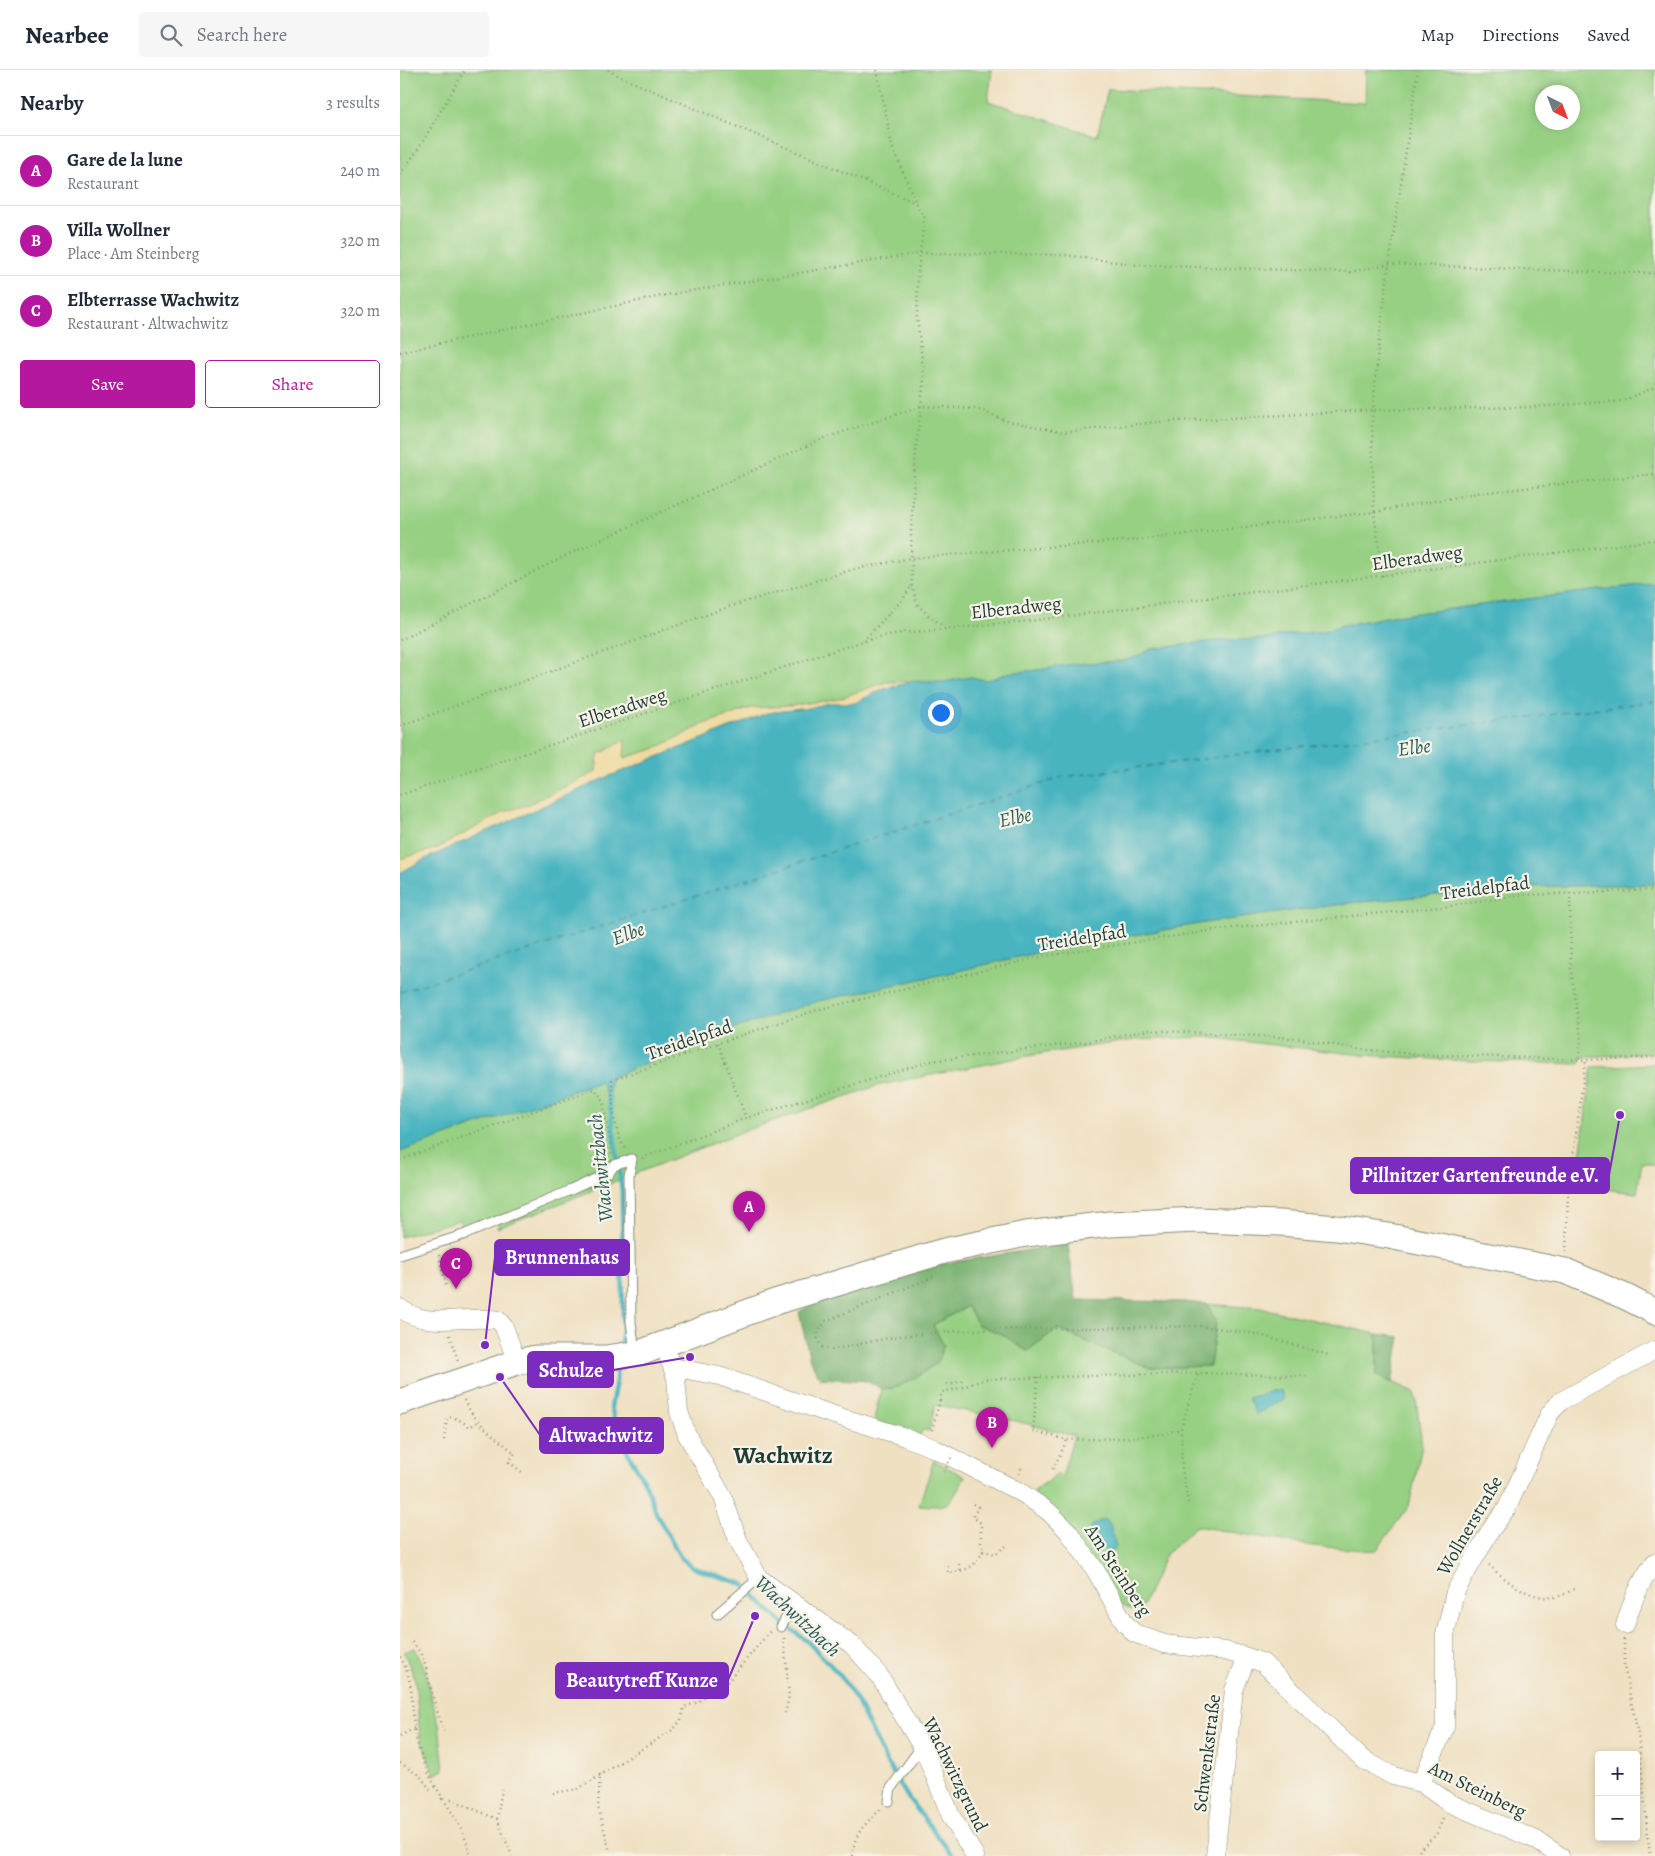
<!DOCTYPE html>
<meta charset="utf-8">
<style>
:root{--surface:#fff;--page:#f6f6f7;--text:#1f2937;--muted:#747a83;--line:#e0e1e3;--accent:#b5179e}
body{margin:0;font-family:Alegreya,serif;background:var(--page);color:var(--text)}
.controls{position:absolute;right:15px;bottom:15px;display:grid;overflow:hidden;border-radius:5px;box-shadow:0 2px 8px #0003}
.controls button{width:45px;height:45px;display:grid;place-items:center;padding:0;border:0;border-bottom:1px solid var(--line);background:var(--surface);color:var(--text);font:25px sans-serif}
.compass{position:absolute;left:1135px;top:15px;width:45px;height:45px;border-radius:50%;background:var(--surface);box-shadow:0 2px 8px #0003;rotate:138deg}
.you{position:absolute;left:540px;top:642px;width:18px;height:18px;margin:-12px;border:4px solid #fff;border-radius:50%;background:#1a73e8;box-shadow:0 0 0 8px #1a73e833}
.badge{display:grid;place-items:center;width:32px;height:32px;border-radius:50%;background:var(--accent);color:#fff;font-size:16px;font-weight:700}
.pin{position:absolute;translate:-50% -41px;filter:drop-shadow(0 1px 2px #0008)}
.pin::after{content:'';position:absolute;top:26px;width:18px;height:15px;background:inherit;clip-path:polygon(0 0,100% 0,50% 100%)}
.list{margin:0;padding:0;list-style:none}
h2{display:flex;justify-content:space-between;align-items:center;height:65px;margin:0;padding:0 20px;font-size:21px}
h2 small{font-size:16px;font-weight:400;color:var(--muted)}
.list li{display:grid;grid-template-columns:32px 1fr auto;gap:15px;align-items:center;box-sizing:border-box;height:70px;padding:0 20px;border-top:1px solid var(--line)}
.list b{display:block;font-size:19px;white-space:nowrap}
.list p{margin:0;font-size:16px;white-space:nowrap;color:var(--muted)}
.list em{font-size:16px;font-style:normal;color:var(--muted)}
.actions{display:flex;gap:10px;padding:15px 20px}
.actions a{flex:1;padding:11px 0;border:1px solid var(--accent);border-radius:5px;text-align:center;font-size:18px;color:var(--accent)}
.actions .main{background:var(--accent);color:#fff}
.icon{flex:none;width:28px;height:28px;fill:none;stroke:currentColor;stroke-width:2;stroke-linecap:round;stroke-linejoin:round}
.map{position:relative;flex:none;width:1255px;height:1786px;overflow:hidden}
header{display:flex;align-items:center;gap:30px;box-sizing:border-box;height:70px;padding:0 25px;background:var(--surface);border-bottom:1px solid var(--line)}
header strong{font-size:24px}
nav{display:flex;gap:28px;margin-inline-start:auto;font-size:18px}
.search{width:350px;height:45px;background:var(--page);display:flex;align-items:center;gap:12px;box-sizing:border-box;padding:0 18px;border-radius:5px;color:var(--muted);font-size:19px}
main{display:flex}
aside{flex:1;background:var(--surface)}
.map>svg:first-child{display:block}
.green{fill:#97d083;stroke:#5b865c;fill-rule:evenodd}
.forest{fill:#79b271;stroke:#4c7852}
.sand{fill:#eeda9e;stroke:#868c69}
.water{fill:#46b4c0;stroke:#32787a}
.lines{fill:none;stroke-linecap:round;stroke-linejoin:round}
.stream{stroke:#46b4c0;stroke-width:4.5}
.ferry{stroke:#295b57;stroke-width:1;stroke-dasharray:6 5;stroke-linecap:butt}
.service-casing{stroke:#878e7a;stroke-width:11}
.minor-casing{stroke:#878e7a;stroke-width:19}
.secondary-casing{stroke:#878e7a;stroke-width:27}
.path{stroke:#878e7a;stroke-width:2.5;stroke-dasharray:1 4;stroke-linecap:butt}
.service{stroke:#fff;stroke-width:9}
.minor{stroke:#fff;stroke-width:18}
.secondary{stroke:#fff;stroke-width:25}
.path-bridge{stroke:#878e7a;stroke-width:2.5;stroke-dasharray:1 4;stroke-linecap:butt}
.labels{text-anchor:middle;stroke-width:4.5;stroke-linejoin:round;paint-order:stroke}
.street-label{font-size:19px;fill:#1f3d34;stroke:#f7f3e8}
.water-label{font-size:20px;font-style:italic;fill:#295b57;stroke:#f7f3e8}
.district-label{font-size:24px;font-weight:bold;fill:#1f3d34;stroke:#f7f3e8}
.leader{fill:none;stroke:#7b2cbf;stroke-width:2}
.callout-dot{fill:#7b2cbf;stroke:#f7f3e8;stroke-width:2}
.callout{fill:#7b2cbf;stroke:#7b2cbf;stroke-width:2}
.callout-label{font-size:20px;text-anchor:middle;font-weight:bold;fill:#fff}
</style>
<header>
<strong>Nearbee</strong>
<div class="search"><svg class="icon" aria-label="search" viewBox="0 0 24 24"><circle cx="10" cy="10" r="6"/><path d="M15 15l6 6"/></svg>Search here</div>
<nav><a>Map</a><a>Directions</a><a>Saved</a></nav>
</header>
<main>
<aside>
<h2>Nearby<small>3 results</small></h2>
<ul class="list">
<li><span class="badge">A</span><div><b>Gare de la lune</b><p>Restaurant</p></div><em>240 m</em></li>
<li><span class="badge">B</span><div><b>Villa Wollner</b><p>Place · Am Steinberg</p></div><em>320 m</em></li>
<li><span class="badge">C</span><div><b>Elbterrasse Wachwitz</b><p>Restaurant · Altwachwitz</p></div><em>320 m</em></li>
</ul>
<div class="actions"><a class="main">Save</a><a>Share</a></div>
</aside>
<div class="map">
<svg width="1255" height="1786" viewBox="0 0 1255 1786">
<rect width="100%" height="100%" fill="#f7f3e8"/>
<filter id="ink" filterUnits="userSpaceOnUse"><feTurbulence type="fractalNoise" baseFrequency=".02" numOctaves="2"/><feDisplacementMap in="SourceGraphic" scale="10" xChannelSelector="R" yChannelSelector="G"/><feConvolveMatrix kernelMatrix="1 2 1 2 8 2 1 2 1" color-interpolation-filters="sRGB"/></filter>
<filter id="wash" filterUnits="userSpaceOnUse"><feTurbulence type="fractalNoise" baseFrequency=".0096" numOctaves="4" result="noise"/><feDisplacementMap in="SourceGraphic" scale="20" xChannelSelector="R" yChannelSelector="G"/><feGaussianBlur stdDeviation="1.12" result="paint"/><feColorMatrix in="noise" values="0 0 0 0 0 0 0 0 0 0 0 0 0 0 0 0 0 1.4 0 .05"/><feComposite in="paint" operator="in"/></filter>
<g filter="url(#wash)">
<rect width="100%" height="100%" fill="#efe0c1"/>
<path class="green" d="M0 0H592L588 31 697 66 708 19 965 33 966 0H1255V513L986 547 939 556 924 561 887 565 869 569 822 570 751 579 736 587 722 591 673 594 638 600 607 603 595 608 585 610 571 607 543 612H486L440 628 390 636 350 638 304 654 277 668 251 680 223 688 225 670 198 685 196 702 127 736 106 741 38 778 0 789ZM1142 22H1172V52H1142Z
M1255 814V983L1181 987 1180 994 1068 991 962 985 804 967 735 970 633 985 480 1015 344 1061 97 1158 100 1151 63 1161 59 1150 0 1167V1082L201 1011 207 1028H209L210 1008 300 970 418 931 549 903 648 880 804 853 950 833 1122 817Z
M1255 994V1095L1242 1092 1237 1123 1176 1116 1192 997Z
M807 1234 860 1238 977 1264V1306L1015 1322 1022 1376 1009 1436 976 1481 913 1476 796 1456 766 1484 739 1543 722 1536 632 1424C638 1415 649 1413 656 1404L662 1406 674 1366 620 1352 535 1335 529 1361 522 1360 520 1366 474 1350 481 1319C502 1318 520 1304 537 1293L533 1255 567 1236 579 1255 602 1264 627 1281 657 1259 750 1298 810 1296 816 1252Z
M534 1390 565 1407C549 1435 552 1438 519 1435Z
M15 1578 26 1602 30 1624 39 1653 44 1700 34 1705 20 1666 15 1609 4 1582Z"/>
<path class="forest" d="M668 1174 676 1230 784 1232 807 1234 816 1252 810 1296 750 1298 657 1259 627 1281 602 1264 578 1255 567 1236 533 1255 544 1275 537 1293 515 1308 492 1319H481L469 1311 420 1308 410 1290 399 1242 411 1235 547 1193Z
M977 1264 1000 1267 992 1313 977 1306Z"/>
<path class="sand" d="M512 611 481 620 455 633H429L409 638 367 643 210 706 23 790 0 803V789L38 778 106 741 127 735 196 702 198 685 225 670 224 688 251 680 277 668 304 654 351 638 390 636 440 628 486 612Z"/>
<path class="water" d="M1255 513V814L1122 817 950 833 804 853 648 880 549 903 418 931 300 970 210 1008 209 1028 207 1029 201 1011 0 1082V803L23 790 210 706 367 643 409 638 429 633H455L481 620 512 611 543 612 571 607 585 610 595 608 607 603 638 600 673 594 722 591 736 587 751 579 822 570 869 569 887 565 924 561 939 556 986 547Z
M874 1320 881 1321 884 1329 856 1344 848 1328C857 1325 865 1324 874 1320Z
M703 1449 710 1454 716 1477 713 1481 709 1483C701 1478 689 1466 691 1456Z"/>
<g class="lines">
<path class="stream" d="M208 1023 222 1121 223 1258 220 1277
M217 1294 216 1311 211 1337 219 1367 245 1413 257 1445 281 1488 294 1498 343 1514 379 1550 407 1571 440 1605 457 1631 486 1691 509 1729 553 1786"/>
<path class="ferry" d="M0 922 663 707 1255 631"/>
</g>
</g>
<g filter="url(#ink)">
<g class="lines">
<g class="service-casing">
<path id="service" d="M0 1185 66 1164 171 1120 208 1103 214 1095 232 1089 229 1105 231 1252 235 1281
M317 1544 359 1508
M381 1557 394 1534
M489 1731 491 1718 522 1676"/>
</g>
<g class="minor-casing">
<path id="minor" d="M0 1238C27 1260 66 1244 98 1250L104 1257 117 1292
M269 1289 276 1308 279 1342 287 1365 323 1427 338 1470 359 1508 452 1575 479 1605 525 1682 551 1746 575 1786
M272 1297 319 1306 434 1345 505 1367 533 1378 622 1423 649 1442 668 1461 696 1501 724 1552 734 1563 764 1574 825 1581 847 1587 863 1593 962 1689 993 1706 1021 1713 1049 1733 1136 1770 1160 1786
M1225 1555C1232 1532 1240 1511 1255 1492
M1021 1713 1045 1657V1565L1055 1522 1090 1461 1107 1438 1150 1343 1161 1331 1255 1280
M815 1786 834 1620 847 1587"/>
</g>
<g class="secondary-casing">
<path id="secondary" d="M0 1332 117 1292 136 1288H205L240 1283 375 1232 544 1181 626 1164 710 1154 798 1150 881 1153 936 1158 989 1166 1165 1201 1226 1227 1255 1242"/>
</g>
<path class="path" d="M208 0 223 8 516 133
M477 0 492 76 516 133 524 147 518 203 517 247 524 308 516 379 511 461 512 516 517 534 529 546 544 557
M0 104 17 81 65 0
M0 282 266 225 520 183 665 185 738 195 950 202 989 194 1193 202 1255 203
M983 506 974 442 972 353 978 279 989 194 1018 0
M0 570 165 486 422 369 522 336 577 339 606 351 664 362 758 352 973 340 1130 337 1222 331 1255 317
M463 571 503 529 512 516
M0 656 331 536 455 499 511 488 736 470 974 442 1078 423 1255 404
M0 725 463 571 492 564 630 551 737 537 1255 470
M1170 823 1171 899 1181 969 1179 990
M318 973 346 1048
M225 1078C213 1061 212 1032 212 1010L318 973 420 939 644 886 815 860 1050 836 1124 825 1255 820
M242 1088 346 1048 531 991 686 972 748 960 894 968 958 979 1013 984 1186 990 1255 987
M0 1090 195 1019 203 1030 212 1084
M1166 1182 1168 1124 1186 990
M39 1185 46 1217
M533 1207 426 1251C418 1262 414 1265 422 1277L432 1280 498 1266 570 1260 802 1256 857 1264 929 1285
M50 1265 58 1291
M638 1307 633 1361 667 1370 726 1368 762 1364 781 1359
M547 1314H552L563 1310
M64 1330C75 1353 96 1368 115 1383L109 1392 123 1403
M532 1360 542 1322 557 1319 586 1309 798 1303 910 1306
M44 1370 47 1349 50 1347 58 1349 70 1357 79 1351
M653 1399 667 1370
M619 1404 622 1396
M788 1433 782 1399 781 1359 798 1303
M573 1434 578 1437 573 1447 581 1453V1471L583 1481 595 1484 609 1474
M559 1494 561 1501
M1089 1495C1106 1511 1130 1530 1154 1527 1161 1527 1170 1521 1176 1518
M547 1496 548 1503C567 1500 574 1499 583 1481
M384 1568 389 1627 385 1643
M1224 1569V1596L1238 1664 1250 1786
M12 1572C26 1586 28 1608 33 1627 36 1638 40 1650 44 1661
M0 1587C15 1610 11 1639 15 1665 17 1673 20 1682 23 1690 34 1723 65 1752 70 1786
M0 1666 15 1658
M0 1693 20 1706 30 1719 35 1717
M200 1704 198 1737 210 1782
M153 1723 178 1719 274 1659 281 1650 284 1637 298 1632 313 1618 323 1617 371 1560
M41 1729 48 1728 97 1749 112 1786
M97 1749 102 1719
M453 1786C453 1762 466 1754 482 1738
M1018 1786 1020 1779 1036 1765 1043 1749"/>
<use href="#service" class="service"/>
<use href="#minor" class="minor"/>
<use href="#secondary" class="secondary"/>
<path class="path-bridge" d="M544 1402 553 1384"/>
</g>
</g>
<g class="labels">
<g class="street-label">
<text transform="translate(1017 487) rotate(-8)" y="7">Elberadweg</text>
<text transform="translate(616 537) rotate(-6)" y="7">Elberadweg</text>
<text transform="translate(222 637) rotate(-18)" y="7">Elberadweg</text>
<text transform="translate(1085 817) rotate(-7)" y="7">Treidelpfad</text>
<text transform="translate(682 867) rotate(-9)" y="7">Treidelpfad</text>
<text transform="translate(289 969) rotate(-19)" y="7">Treidelpfad</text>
<text transform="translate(1069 1455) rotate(-60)" y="7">Wollnerstraße</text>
<text transform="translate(719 1500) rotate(57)" y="7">Am Steinberg</text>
<text transform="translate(806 1683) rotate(-83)" y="7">Schwenkstraße</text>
<text transform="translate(556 1704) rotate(64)" y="7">Wachwitzgrund</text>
<text transform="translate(1078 1719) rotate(26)" y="7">Am Steinberg</text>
</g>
<g class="water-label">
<text transform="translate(1014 677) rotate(-7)" y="7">Elbe</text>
<text transform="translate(615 747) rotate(-12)" y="7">Elbe</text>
<text transform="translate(228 863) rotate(-20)" y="7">Elbe</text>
<text transform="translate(200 1098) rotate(-96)" y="7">Wachwitzbach</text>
<text transform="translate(398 1546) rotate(43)" y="7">Wachwitzbach</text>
</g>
<g class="district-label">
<text x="383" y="1393">Wachwitz</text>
</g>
</g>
<path class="leader" d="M1220 1045L1209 1105M85 1275L95 1187M290 1287L213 1300M100 1307L140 1365M355 1546L328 1610"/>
<g class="callout-dot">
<circle cx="1220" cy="1045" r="5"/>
<circle cx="85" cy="1275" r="5"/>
<circle cx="290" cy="1287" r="5"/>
<circle cx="100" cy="1307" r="5"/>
<circle cx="355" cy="1546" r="5"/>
</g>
<g class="callout">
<rect x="951" y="1088" width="258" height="35" rx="5"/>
<rect x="95" y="1170" width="134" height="35" rx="5"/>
<rect x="128" y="1282" width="85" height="35" rx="5"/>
<rect x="140" y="1348" width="123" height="35" rx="5"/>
<rect x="156" y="1593" width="172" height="35" rx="5"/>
</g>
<g class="callout-label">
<text x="1080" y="1112">Pillnitzer Gartenfreunde e.V.</text>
<text x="162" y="1194">Brunnenhaus</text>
<text x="171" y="1307">Schulze</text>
<text x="201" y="1372">Altwachwitz</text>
<text x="242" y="1617">Beautytreff Kunze</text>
</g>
</svg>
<div class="controls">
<button>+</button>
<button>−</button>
</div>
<svg class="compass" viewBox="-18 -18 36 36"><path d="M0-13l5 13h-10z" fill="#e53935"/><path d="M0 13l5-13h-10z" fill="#747a83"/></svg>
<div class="you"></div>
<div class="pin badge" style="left:349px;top:1162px">A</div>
<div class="pin badge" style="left:592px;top:1378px">B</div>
<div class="pin badge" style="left:56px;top:1219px">C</div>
</div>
</main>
